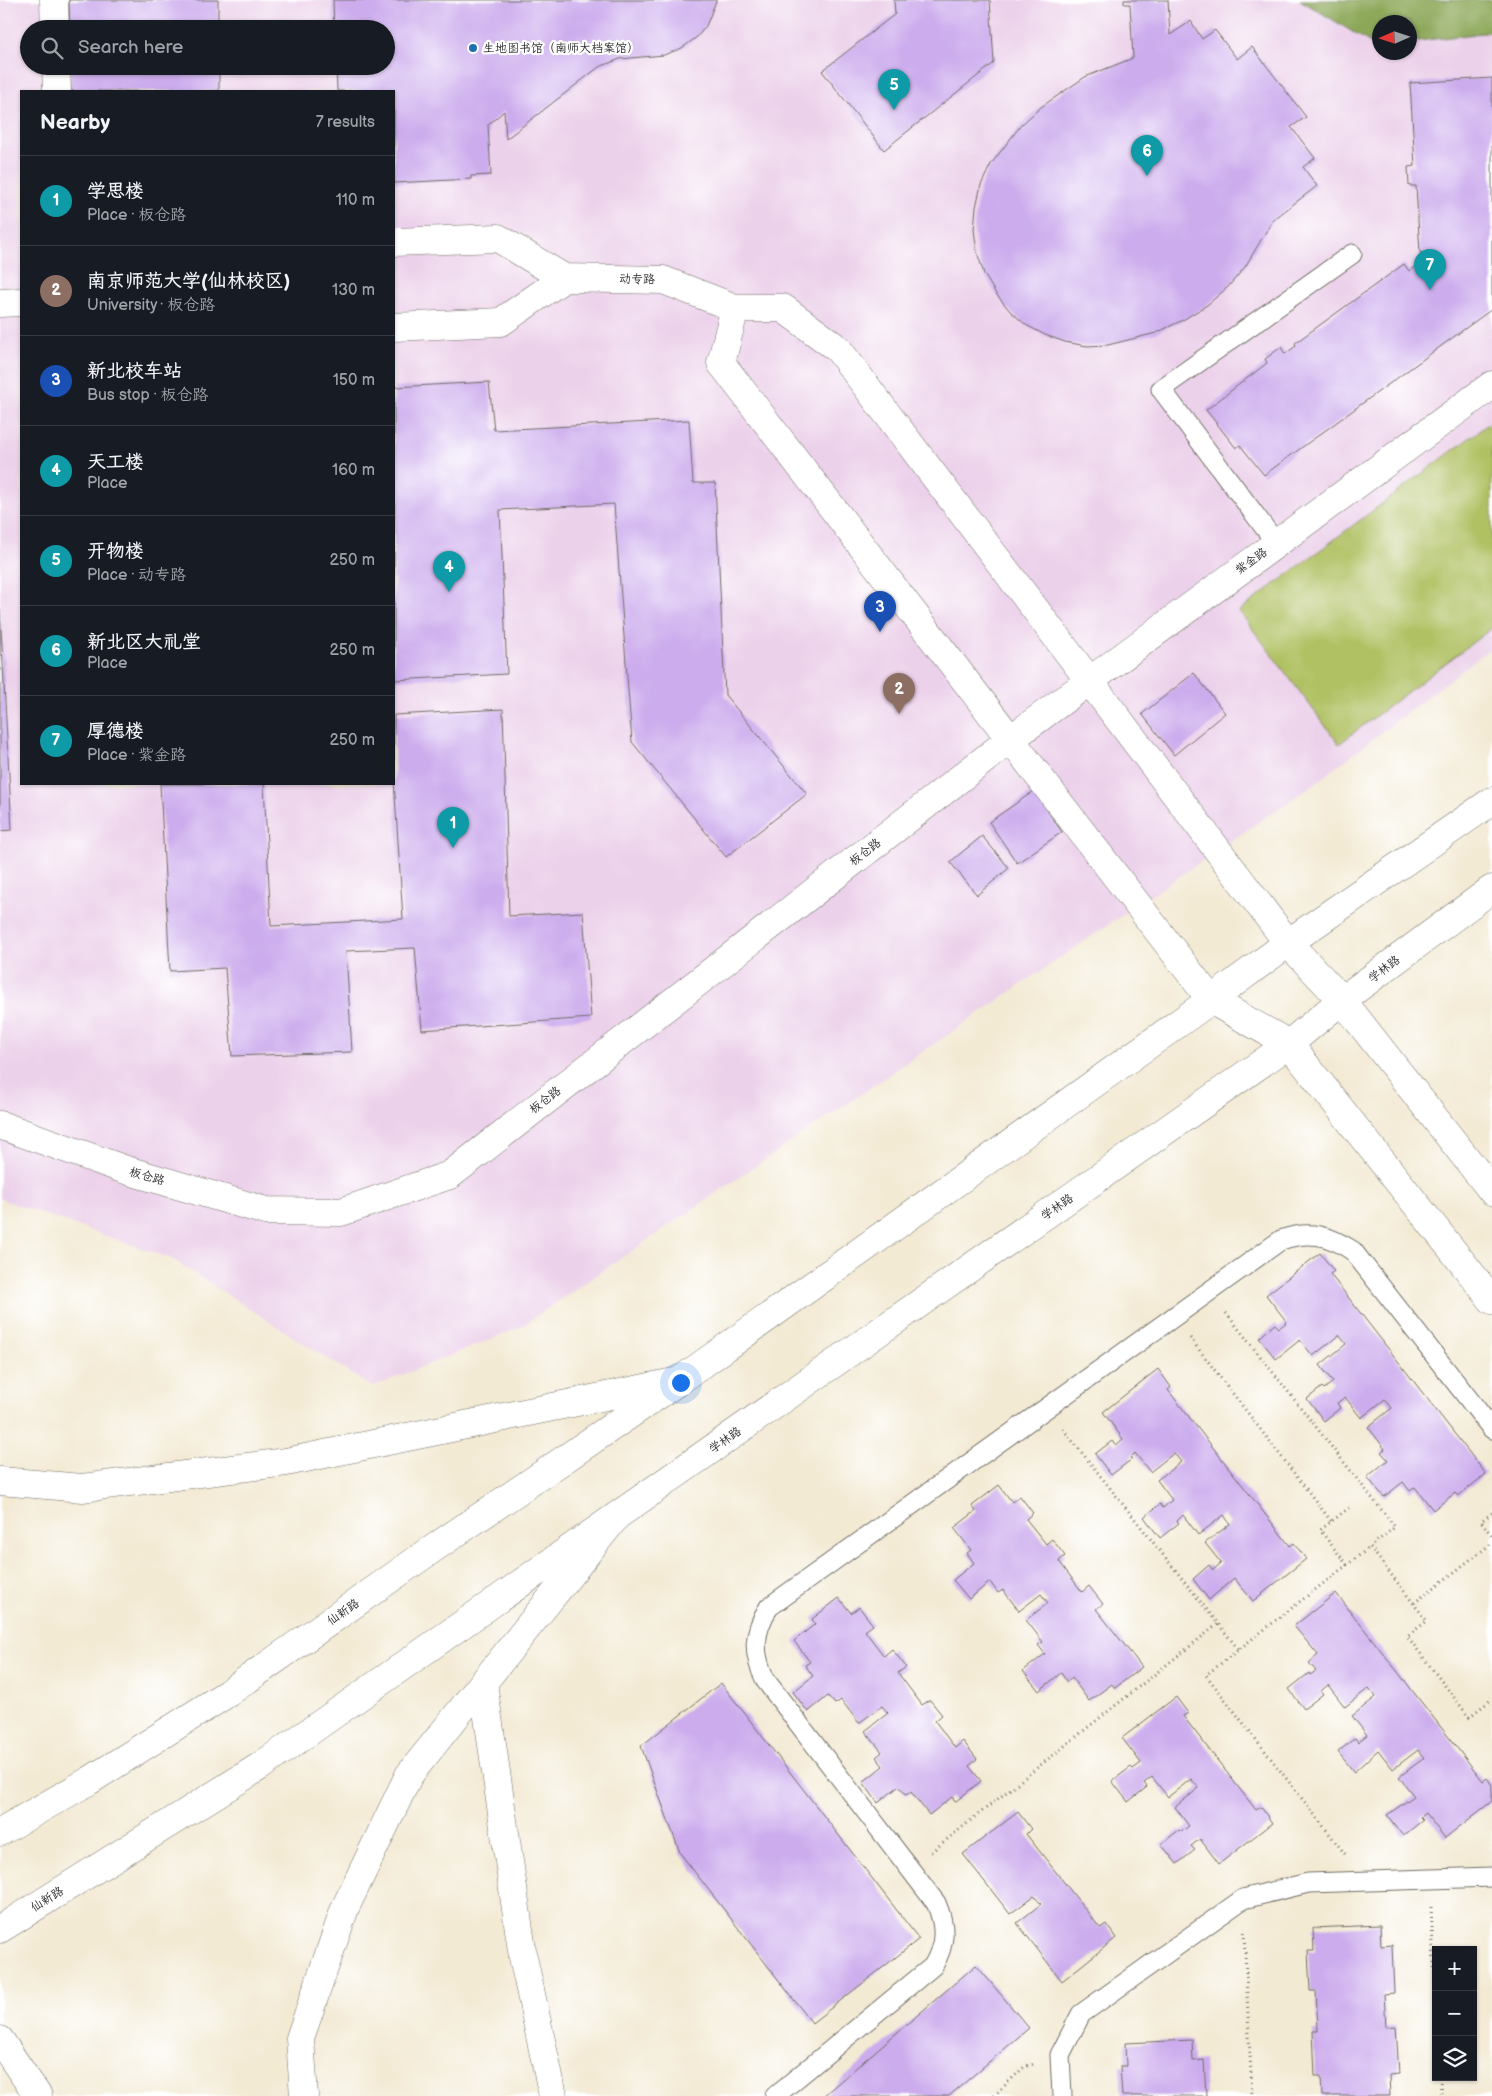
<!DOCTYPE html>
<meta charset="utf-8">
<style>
:root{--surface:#171b24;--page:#242831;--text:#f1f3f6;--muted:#9ea1a6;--line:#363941;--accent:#1a73e8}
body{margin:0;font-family:"Balsamiq Sans","LXGW WenKai TC",sans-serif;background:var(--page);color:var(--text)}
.controls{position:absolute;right:15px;bottom:15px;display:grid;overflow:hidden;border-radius:0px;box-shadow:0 1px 4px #0004}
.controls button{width:45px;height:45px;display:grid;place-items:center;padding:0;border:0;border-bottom:1px solid var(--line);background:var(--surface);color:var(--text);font:25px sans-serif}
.compass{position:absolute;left:1372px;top:15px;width:45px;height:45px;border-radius:50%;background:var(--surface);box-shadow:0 1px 4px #0004;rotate:267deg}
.you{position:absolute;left:680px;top:1382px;width:18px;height:18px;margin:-12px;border:4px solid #fff;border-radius:50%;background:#1a73e8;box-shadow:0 0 0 8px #1a73e833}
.badge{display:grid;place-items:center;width:32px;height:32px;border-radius:50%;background:var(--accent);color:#fff;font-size:16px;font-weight:700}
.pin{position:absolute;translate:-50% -41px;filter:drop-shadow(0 1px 2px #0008)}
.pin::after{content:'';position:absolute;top:26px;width:18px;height:15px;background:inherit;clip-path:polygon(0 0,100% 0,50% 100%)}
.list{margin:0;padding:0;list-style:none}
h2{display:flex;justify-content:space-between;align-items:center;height:65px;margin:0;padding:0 20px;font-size:21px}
h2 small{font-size:16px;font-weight:400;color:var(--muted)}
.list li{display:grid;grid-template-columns:32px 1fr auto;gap:15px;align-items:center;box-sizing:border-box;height:90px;padding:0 20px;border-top:1px solid var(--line)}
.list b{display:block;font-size:19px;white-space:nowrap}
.list p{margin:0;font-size:16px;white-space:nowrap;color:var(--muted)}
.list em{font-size:16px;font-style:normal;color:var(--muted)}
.icon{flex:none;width:28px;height:28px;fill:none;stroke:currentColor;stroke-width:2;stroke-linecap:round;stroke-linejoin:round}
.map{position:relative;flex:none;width:1492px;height:2096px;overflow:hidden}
.search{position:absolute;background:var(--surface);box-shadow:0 1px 4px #0004;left:20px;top:20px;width:375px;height:55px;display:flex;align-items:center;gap:12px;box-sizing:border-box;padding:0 18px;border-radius:28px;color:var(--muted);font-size:19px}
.panel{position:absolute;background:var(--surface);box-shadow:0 1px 4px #0004;left:20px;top:90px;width:375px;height:695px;border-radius:0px}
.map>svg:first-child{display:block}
.built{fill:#ecd1ea;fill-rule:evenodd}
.green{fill:#b0c163;stroke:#6e7647}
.forest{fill:#8ca759;stroke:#5c6942}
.building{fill:#ccaced}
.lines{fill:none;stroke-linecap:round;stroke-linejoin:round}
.lane-casing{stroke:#716e66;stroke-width:21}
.street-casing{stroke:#716e66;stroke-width:29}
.primary-casing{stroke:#716e66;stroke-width:29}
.highway-casing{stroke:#716e66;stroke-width:29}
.path{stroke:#716e66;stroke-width:3;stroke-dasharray:1 4;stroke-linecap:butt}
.lane{stroke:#fff;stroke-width:19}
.street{stroke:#fff;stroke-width:28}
.primary{stroke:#fff;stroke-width:28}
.highway{stroke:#fff;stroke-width:28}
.poi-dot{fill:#1f6fb2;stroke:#fff;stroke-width:2}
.labels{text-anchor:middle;stroke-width:4.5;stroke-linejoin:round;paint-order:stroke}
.poi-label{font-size:12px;fill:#2b2b2b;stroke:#fff;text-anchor:start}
.street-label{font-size:12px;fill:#2b2b2b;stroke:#fff}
</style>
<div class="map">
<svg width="1492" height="2096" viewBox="0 0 1492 2096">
<rect width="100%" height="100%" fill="#fff"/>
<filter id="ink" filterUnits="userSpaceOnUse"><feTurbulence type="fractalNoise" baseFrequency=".02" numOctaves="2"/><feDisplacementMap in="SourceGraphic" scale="10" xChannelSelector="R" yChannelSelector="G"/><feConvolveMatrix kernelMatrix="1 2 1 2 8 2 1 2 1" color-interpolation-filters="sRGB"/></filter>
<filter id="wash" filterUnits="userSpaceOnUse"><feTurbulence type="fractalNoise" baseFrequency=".0096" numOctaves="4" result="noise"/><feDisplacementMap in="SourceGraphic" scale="20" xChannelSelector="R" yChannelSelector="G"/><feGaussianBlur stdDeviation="1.12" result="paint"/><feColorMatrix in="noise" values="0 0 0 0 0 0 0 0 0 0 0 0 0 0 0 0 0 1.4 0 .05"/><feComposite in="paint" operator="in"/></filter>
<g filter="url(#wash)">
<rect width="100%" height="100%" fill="#f3ead4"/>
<path class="built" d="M0 0H1492V647L1317 782 519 1328 372 1387 172 1259 0 1199ZM1380 22H1410V52H1380ZM29 29H386V66H29ZM21 91H394V784H21Z"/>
<path class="green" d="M1492 421V628L1339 744 1239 611Z"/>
<path class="forest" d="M1300 0H1492V32L1410 42V22H1380L1379 45H1374Z"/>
<g id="blocks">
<path class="building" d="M69 0H218V29H70Z
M333 0H716V1L706 26 697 37 682 48 664 55 620 59 599 67 506 139 504 111 488 125 491 175 471 176V179L394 183V91H337L336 66H386V29H334Z
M894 0H990L994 63 884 150 822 71 895 14Z
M1124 0H1168L1170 35 1191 21 1202 39 1215 30 1237 59 1252 47 1306 117 1291 127 1315 158 1303 167 1317 186 1273 220 1245 267 1228 287 1207 305 1183 320 1156 333 1108 345 1087 346 1065 342 1045 335 1026 325 1010 311 996 294 984 274 977 252 974 230 976 207 981 185 991 164 1021 125 1041 107 1085 77 1133 58 1130 4H1124Z
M70 66H219V91H71Z
M1492 78V309L1264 475 1240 445 1236 448 1206 410 1267 363 1265 359 1281 347 1285 354 1296 346 1295 343 1404 264 1409 271 1428 257V252L1420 253 1416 186H1409L1408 167 1415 166 1410 83Z
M489 382 494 430 689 420 693 483H715L725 695 807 794 726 857 632 742 614 504 500 510 507 674 394 680V387Z
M0 610 12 830 0 831Z
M1194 673 1225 713 1174 755 1142 714Z
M503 709 509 916 583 912 591 1018 422 1030 415 948 346 951 352 1052 232 1056 225 968 170 971 160 784H264L271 926 403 919 394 780V715Z
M1034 791 1062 832 1017 863 989 822Z
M982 836 1009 868 977 895 950 862Z
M1320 1253 1334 1271 1330 1274 1486 1474 1458 1496 1455 1493 1433 1510 1415 1487 1410 1491 1403 1482 1384 1497 1367 1477 1388 1460 1381 1452 1385 1449 1368 1427 1392 1408 1385 1399 1361 1418 1345 1397 1337 1403 1340 1408 1324 1421 1307 1399 1322 1387 1324 1389 1333 1382 1320 1365 1346 1344 1339 1335 1313 1356 1300 1340 1276 1359 1259 1338 1275 1324 1279 1328 1287 1322 1266 1295Z
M1158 1369 1171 1387 1168 1390 1290 1546 1294 1543 1306 1559 1253 1601 1234 1578 1209 1600 1193 1579 1209 1565 1213 1570 1221 1563 1205 1543 1230 1524 1224 1515 1198 1535 1183 1515 1177 1521 1179 1523 1160 1538 1144 1517 1160 1504 1163 1508 1172 1500 1157 1480 1181 1462 1174 1453 1150 1472 1135 1453 1130 1458 1132 1459 1111 1475 1095 1454 1112 1441 1116 1445 1123 1439 1103 1412Z
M999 1485 1012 1502 1020 1496 1033 1513 1026 1519 1046 1544 1052 1539 1065 1556 1059 1561 1082 1592 1089 1586 1103 1604 1096 1609 1142 1667 1115 1688 1112 1684 1089 1701 1072 1678 1067 1682 1061 1673 1039 1691 1023 1671 1045 1654 1038 1645 1043 1642 1026 1620 1048 1603 1041 1594 1019 1611 1003 1590 998 1593 990 1582 969 1599 953 1580 974 1563 967 1553 971 1550 954 1528 976 1511 972 1506Z
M1336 1593 1483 1781 1487 1778 1492 1785V1801L1445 1838 1425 1813 1420 1817 1423 1820 1403 1836 1387 1815 1414 1796 1399 1777 1424 1758 1418 1750 1393 1769 1378 1750 1354 1772 1338 1752 1355 1738 1358 1742 1367 1735 1352 1716 1376 1697 1369 1688 1345 1707 1328 1685 1321 1691 1323 1694 1304 1709 1289 1689 1309 1673 1310 1675 1316 1671 1309 1663 1318 1655 1294 1626Z
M839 1598 851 1613 859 1607 873 1625 865 1631 884 1656 892 1649 906 1667 898 1673 922 1705 930 1700 942 1715 935 1721 955 1748 963 1741 977 1759 969 1766 981 1781 955 1802 952 1797 929 1815 911 1792 906 1795 899 1786 878 1803 863 1782 883 1766 876 1757 882 1752 865 1731 888 1713 882 1706 859 1723 841 1700 835 1704 828 1696 808 1712 793 1692 813 1676 805 1665 810 1662 794 1641 815 1624 812 1619Z
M721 1683 919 1939 812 2023 680 1853 641 1746Z
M1176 1697 1188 1713 1183 1716 1256 1810 1261 1807 1272 1823 1219 1864 1200 1839 1191 1846 1195 1850 1177 1864 1161 1844 1179 1830 1181 1832 1189 1826 1175 1807 1199 1788 1191 1779 1168 1797 1152 1777 1144 1783 1147 1787 1128 1802 1112 1781 1131 1767 1133 1769 1141 1763 1122 1738Z
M1018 1812 1031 1829 1026 1834 1100 1928 1106 1924 1116 1938 1062 1981 1017 1923 1041 1904 1034 1896 1010 1914 963 1854Z
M1380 1925 1381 1946 1392 1945 1394 1993 1384 1994 1386 2027 1396 2026 1399 2074 1389 2075 1390 2096H1322L1321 2076H1315L1313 2031H1318L1316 1991H1310L1308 1951H1314L1313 1928Z
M976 1965 1029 2028 949 2096H823Z
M1192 2040 1193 2061 1204 2060 1206 2096H1122L1120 2066H1126L1125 2043Z"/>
</g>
</g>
<g filter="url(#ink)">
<use href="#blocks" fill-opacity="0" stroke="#716e66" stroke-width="1"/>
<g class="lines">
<g class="lane-casing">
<path id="lane" d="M1276 543 1161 389 1352 254
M775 2096 933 1966C946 1944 946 1926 936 1903L766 1681C752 1654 753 1632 769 1607L1281 1240C1309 1230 1329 1235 1353 1251L1492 1429
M1062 2096 1060 2055 1081 2014 1243 1899 1308 1883 1492 1877"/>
</g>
<g class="street-casing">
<path id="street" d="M54 0 55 29
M56 66 57 91
M394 242 498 238 564 278
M564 278 663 280 735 308H783L838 349 1288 943 1342 1000 1492 1191
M0 303 21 302
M735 308 721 363 1211 1000 1289 1044 1492 1300
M394 327 501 322 564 278
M0 1125 126 1170 266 1211 341 1212 450 1175 1012 738 1492 385
M483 1683 523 1957 553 2096"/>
</g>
<g class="primary-casing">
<path id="primary" d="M0 1832 89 1781 228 1693 421 1557 679 1381 1211 1000 1288 943 1492 801
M0 1929 259 1767 1289 1044 1342 1000 1492 889"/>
</g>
<g class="highway-casing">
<path id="highway" d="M0 1481 82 1488 286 1462 679 1381
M0 2040 38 2096
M304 2096 300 2038 345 1908 409 1775 616 1517"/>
</g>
<path class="path" d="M1226 1313 1395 1527 1370 1547
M1190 1338 1331 1521
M1063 1429 1239 1650
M1492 1513 1481 1521 1492 1536
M1347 1565 1320 1530 1349 1508
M1414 1603 1492 1543
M931 1852 1218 1624
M1345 1854 1206 1675 1370 1547 1427 1621 1407 1636 1469 1717 1492 1699
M1431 1907 1436 1999
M1244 1932 1252 2096
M1440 2077 1441 2096
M994 2096 1024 2067 1034 2064"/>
<use href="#lane" class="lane"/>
<use href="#street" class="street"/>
<use href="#primary" class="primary"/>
<use href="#highway" class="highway"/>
</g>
</g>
<circle class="poi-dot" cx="473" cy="48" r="5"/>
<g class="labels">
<g class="poi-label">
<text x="483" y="52">生地图书馆（南师大档案馆）</text>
</g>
<g class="street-label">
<text transform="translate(637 279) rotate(1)" y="4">动专路</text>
<text transform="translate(1251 561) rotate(-36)" y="4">紫金路</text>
<text transform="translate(865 852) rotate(-38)" y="4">板仓路</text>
<text transform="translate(1384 969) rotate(-37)" y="4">学林路</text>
<text transform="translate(545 1100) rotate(-38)" y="4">板仓路</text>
<text transform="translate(147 1176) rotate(16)" y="4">板仓路</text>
<text transform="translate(1057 1207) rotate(-35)" y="4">学林路</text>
<text transform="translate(725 1440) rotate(-35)" y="4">学林路</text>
<text transform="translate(343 1612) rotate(-35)" y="4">仙新路</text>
<text transform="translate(47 1899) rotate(-32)" y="4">仙新路</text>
</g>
</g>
</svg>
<div class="controls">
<button>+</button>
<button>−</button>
<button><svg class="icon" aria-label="layers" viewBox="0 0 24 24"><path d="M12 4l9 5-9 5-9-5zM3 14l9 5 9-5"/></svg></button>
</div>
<svg class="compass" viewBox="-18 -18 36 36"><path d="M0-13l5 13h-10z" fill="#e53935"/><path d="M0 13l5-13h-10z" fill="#9ea1a6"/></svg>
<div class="you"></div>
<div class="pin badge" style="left:453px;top:848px;background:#0f9aa8">1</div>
<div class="pin badge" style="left:899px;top:714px;background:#8d6e63">2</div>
<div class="pin badge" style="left:880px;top:632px;background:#1a4fb4">3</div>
<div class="pin badge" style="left:449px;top:592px;background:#0f9aa8">4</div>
<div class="pin badge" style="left:894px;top:110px;background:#0f9aa8">5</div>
<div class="pin badge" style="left:1147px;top:176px;background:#0f9aa8">6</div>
<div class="pin badge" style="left:1430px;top:290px;background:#0f9aa8">7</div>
<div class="search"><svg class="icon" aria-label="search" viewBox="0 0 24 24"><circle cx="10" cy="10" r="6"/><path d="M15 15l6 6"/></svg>Search here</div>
<section class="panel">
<h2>Nearby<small>7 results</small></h2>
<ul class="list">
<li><span class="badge" style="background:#0f9aa8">1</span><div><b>学思楼</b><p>Place · 板仓路</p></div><em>110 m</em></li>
<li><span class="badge" style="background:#8d6e63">2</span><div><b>南京师范大学(仙林校区)</b><p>University · 板仓路</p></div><em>130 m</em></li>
<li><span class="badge" style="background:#1a4fb4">3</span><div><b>新北校车站</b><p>Bus stop · 板仓路</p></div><em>150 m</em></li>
<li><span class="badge" style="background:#0f9aa8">4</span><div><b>天工楼</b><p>Place</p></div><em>160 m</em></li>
<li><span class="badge" style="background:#0f9aa8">5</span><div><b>开物楼</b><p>Place · 动专路</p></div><em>250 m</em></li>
<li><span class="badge" style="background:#0f9aa8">6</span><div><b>新北区大礼堂</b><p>Place</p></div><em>250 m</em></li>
<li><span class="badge" style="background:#0f9aa8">7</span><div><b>厚德楼</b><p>Place · 紫金路</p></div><em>250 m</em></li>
</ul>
</section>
</div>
